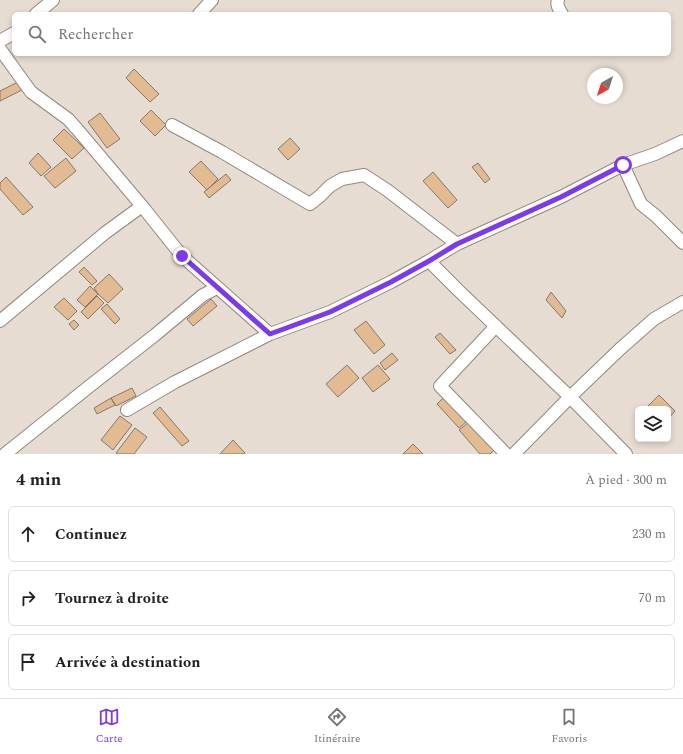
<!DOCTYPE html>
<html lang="fr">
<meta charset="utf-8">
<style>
:root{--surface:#fff;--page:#f6f6f6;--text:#222;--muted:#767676;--line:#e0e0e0;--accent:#7c3aed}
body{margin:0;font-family:Spectral,serif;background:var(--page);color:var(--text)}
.controls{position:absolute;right:12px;bottom:12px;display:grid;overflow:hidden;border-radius:6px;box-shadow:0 2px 6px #0003}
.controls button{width:36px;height:36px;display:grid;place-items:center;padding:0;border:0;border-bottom:1px solid var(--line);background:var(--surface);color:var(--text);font:20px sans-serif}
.compass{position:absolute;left:587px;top:68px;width:36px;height:36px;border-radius:50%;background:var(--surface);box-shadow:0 2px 6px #0003;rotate:219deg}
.stop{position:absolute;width:12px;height:12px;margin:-9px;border:3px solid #7c3aed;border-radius:50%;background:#fff}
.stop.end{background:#7c3aed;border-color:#fff;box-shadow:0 1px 4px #0008}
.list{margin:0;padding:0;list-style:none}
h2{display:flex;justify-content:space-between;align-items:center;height:52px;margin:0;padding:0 16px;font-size:17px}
h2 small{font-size:13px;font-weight:400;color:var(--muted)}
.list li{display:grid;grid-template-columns:26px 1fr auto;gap:12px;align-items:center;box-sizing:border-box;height:56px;margin:0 8px 8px;padding:0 8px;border:1px solid var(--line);border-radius:6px}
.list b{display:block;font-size:15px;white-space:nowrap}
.list em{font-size:13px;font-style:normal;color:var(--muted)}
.icon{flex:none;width:22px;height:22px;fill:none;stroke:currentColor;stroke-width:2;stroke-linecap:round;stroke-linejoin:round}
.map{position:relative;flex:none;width:683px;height:454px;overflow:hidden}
.search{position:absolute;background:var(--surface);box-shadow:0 2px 6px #0003;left:12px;right:12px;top:12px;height:44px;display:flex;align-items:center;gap:10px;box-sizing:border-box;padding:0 14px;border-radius:6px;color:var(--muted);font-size:15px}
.sheet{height:244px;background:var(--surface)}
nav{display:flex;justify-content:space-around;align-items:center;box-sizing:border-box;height:56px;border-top:1px solid var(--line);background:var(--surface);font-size:11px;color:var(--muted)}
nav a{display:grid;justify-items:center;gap:2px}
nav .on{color:var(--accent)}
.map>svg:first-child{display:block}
.building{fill:#e3bb93;stroke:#82786e}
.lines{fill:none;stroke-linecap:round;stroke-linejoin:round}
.minor-casing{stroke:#93887e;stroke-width:14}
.minor{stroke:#fff;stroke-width:12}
.route{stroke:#7c3aed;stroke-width:5}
</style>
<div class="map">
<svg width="683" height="454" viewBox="0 0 683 454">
<rect width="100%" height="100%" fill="#e7dcd1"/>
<path class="building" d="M134 69 159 94 150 102 126 78Z
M18 82 22 90 0 101V91Z
M151 110 166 125 155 136 140 121Z
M100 113 120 139 107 148 88 122Z
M64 129 84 148 72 159 53 140Z
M290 138 300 149 288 160 278 149Z
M38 153 51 167 41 176 29 163Z
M66 158 76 171 55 188 44 176Z
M201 161 218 179 207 190 189 172Z
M478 163 490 179 485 183 472 167Z
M433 172 457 200 448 208 423 181Z
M226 174 231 180 209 198 204 192Z
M6 177 33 207 23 215 0 189V183Z
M84 267 97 281 92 285 79 272Z
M109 274 123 289 108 303 98 294 94 288Z
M90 286 98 294 85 307 77 300Z
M551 292 566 311 562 318 546 300Z
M97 296 104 303 88 319 81 312Z
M64 298 77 311 68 320 54 307Z
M211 299 217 306 193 326 187 319Z
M107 304 120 319 115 324 101 309Z
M74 320 79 325 74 330 69 324Z
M366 321 385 345 374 354 354 330Z
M440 333 456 350 450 354 435 337Z
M392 353 398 360 385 370 380 363Z
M347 365 359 378 338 397 326 384Z
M378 365 390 379 373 392 362 378Z
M132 388 136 396 116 406 111 398Z
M659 395 675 411 668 419V409H647L646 408Z
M444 397 467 421 459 428 437 404Z
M111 398 115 405 97 414 94 408Z
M160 407 189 441 182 446 153 413Z
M120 416 132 425 113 450 101 440Z
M469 422 494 450 490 454H480L459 430Z
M135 428 147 437 134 454H118L116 453Z
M233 440 245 453 244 454H220Z
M413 444 423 454H403Z"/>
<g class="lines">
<g class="minor-casing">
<path id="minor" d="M558 0C556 5 559 9 562 14
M36 14 53 0
M199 14 212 0
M0 41 14 33
M0 49 31 92 68 119 77 129 142 206 182 256 270 334
M172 125 222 152 310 204 320 196 330 186 342 179 364 175 387 190 457 244
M623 165 641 204 656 216 683 243
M429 261 458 290 570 397 626 454
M0 321 105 233 142 206
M496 326 440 386 506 454
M127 410 175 382 270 334 330 312 391 282 429 261 457 244 561 197 623 165 655 154 683 141
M5 454 91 385 155 335 203 295 217 288
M514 454 570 397 620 349 654 319 683 302"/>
</g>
<use href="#minor" class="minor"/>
</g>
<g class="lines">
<path class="route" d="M182 256 270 334 330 312 391 282 429 261 457 244 561 197 623 165"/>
</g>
</svg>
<div class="controls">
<button><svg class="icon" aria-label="layers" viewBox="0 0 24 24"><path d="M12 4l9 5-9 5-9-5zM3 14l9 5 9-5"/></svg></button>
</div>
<svg class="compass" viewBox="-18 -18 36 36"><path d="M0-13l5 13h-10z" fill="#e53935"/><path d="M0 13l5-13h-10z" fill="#767676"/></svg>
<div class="stop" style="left:623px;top:165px"></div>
<div class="stop end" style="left:182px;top:256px"></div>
<div class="search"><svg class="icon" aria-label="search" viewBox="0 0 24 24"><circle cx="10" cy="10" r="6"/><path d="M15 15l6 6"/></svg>Rechercher</div>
</div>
<section class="sheet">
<h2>4 min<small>À pied · 300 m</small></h2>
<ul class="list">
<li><svg class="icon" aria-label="ahead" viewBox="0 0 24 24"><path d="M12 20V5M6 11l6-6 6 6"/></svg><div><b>Continuez</b></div><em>230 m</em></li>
<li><svg class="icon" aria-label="right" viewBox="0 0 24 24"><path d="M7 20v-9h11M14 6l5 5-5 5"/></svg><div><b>Tournez à droite</b></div><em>70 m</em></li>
<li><svg class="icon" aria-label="arrive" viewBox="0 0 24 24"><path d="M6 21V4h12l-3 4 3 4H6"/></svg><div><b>Arrivée à destination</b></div></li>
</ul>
</section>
<nav>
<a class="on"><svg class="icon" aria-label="map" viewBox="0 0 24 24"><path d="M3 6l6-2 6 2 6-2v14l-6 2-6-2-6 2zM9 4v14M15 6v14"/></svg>Carte</a>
<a><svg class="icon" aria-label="directions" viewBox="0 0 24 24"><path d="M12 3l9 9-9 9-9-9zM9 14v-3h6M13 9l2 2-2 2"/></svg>Itinéraire</a>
<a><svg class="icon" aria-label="saved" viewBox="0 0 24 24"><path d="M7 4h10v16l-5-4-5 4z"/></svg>Favoris</a>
</nav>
